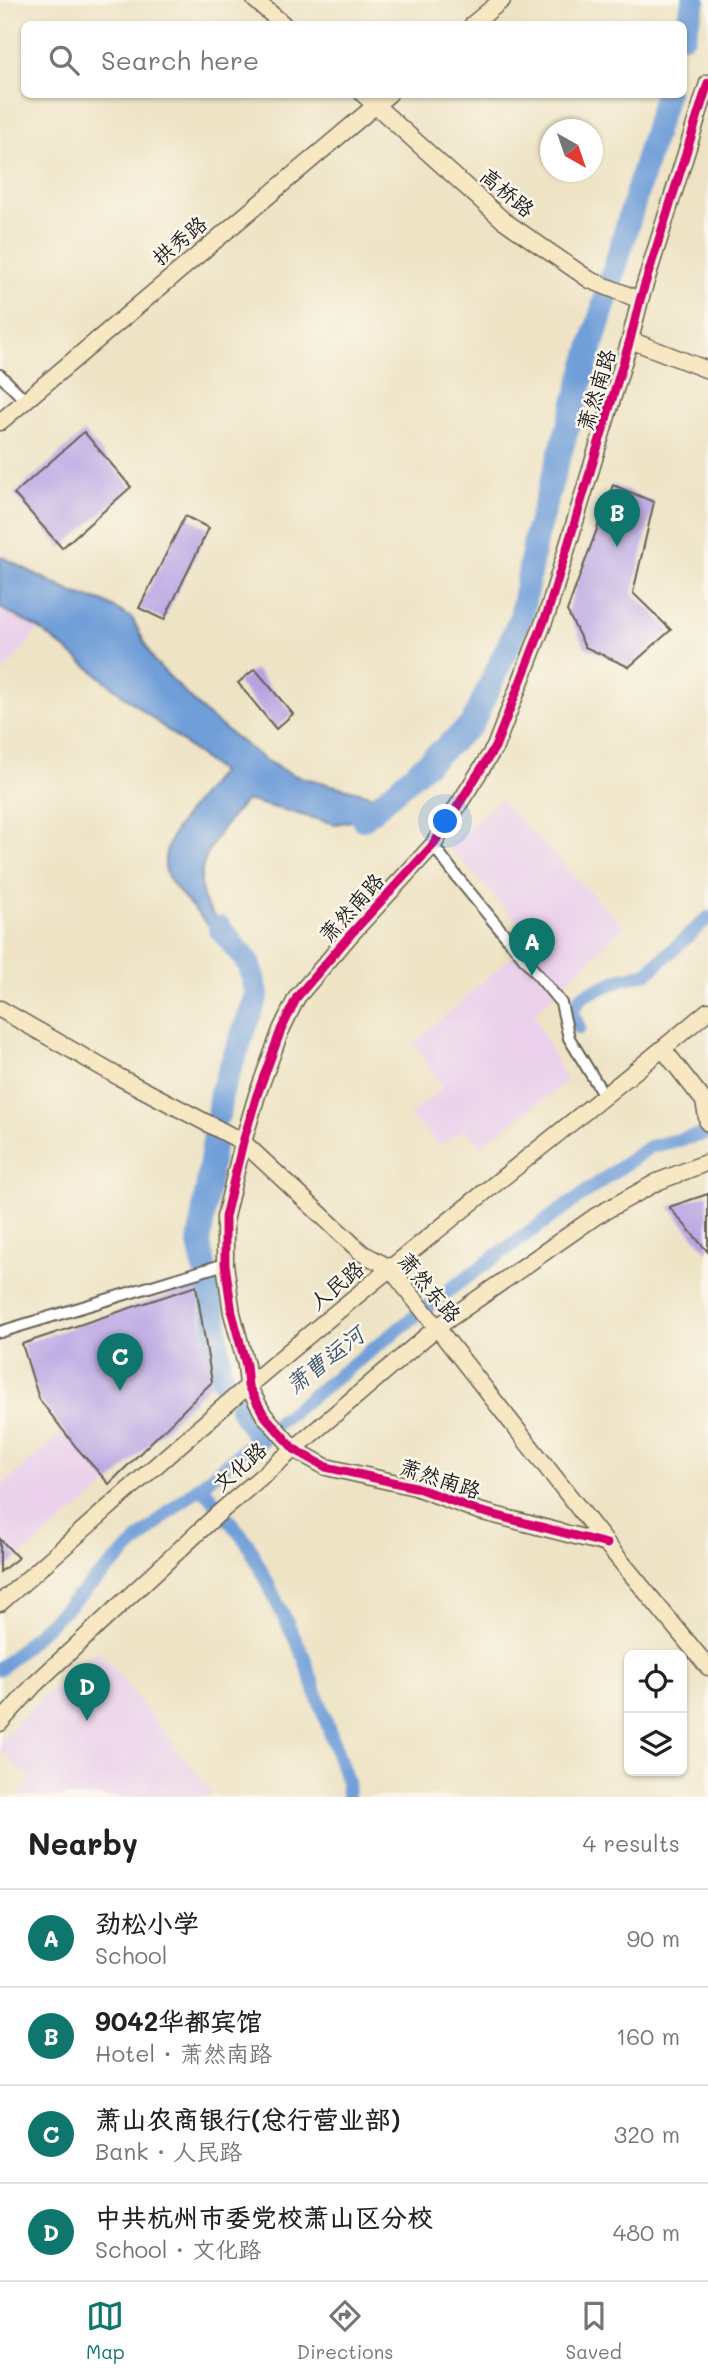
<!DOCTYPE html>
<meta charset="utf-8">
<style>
:root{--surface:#fff;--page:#f6f6f6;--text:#222;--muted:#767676;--line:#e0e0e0;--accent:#0f766e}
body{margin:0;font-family:Mali,"LXGW WenKai TC",sans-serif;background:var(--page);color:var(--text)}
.controls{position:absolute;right:21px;bottom:21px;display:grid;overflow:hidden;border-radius:10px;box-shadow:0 2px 5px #0004}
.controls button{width:63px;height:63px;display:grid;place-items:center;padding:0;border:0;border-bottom:2px solid var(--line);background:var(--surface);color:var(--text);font:35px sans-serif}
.compass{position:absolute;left:540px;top:119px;width:63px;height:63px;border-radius:50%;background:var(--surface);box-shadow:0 2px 5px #0004;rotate:140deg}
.you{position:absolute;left:446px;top:822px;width:24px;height:24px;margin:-18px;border:5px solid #fff;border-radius:50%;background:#1a73e8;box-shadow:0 0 0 10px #1a73e833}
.badge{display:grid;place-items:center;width:46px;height:46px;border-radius:50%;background:var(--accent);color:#fff;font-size:23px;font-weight:700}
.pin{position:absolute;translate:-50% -58px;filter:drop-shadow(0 2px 4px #0008)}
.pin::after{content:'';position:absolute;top:37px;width:24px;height:21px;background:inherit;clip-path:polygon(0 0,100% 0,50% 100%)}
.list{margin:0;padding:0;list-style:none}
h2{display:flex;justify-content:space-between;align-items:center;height:91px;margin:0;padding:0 28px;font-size:30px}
h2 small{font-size:23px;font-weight:400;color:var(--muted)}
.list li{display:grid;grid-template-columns:46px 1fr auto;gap:21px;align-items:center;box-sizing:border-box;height:98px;padding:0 28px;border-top:2px solid var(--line)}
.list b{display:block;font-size:26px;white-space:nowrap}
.list p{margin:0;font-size:23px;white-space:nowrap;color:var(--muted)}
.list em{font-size:23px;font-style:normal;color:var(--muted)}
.icon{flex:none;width:38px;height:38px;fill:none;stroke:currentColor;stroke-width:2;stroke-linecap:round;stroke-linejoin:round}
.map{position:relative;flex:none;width:708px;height:1797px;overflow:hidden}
.search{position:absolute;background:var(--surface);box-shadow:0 2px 5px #0004;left:21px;right:21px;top:21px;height:77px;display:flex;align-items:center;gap:18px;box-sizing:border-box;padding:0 24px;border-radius:10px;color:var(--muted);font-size:26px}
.sheet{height:483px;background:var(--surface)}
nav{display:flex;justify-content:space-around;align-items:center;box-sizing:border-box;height:98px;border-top:2px solid var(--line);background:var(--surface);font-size:19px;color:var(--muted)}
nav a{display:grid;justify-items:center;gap:4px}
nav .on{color:var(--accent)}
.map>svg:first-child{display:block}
.built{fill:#ebd1eb}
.water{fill:#709ed8;stroke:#465d7a;stroke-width:2}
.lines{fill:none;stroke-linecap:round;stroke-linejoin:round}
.canal{stroke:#709ed8;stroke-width:14}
.river{stroke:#709ed8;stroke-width:24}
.building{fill:#b7a3e3}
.street-casing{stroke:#666257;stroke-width:14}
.secondary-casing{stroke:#666257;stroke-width:19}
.street{stroke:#fff;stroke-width:10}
.secondary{stroke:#f7e8c3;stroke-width:16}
.cycleway-casing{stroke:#fbf7ec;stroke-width:13}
.cycleway{stroke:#d6006c;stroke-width:9}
.labels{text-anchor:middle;stroke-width:5;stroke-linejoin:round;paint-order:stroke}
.street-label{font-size:21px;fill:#1c1c1c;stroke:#fbf7ec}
.water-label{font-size:23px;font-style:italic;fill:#425671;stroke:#fbf7ec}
</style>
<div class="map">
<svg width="708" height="1797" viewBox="0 0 708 1797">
<rect width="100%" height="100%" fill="#fbf7ec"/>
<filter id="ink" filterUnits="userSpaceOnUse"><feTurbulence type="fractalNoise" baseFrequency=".0143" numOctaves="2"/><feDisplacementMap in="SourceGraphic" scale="14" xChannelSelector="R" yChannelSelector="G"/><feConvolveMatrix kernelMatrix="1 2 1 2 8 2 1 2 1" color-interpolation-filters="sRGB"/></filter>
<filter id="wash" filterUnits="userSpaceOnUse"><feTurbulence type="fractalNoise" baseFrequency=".00686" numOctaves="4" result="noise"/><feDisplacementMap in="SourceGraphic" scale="28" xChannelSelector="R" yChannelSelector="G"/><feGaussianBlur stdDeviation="1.57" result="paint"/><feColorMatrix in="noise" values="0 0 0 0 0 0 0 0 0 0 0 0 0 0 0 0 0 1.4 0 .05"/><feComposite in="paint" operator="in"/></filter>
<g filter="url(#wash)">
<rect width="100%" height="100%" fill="#eee3c4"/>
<path class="built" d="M0 610 40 629 0 676Z
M500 800 624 927 534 1014 566 1082 481 1145 464 1130 440 1145 409 1115 442 1088 414 1043 532 938 448 846Z
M64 1432 109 1484 18 1558 0 1539V1487Z
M99 1650 212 1793 207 1797H19L31 1778 0 1750V1742L39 1700Z"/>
<path class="water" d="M0 556 75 594 102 601 132 618 154 661 207 715 266 761 293 775 386 799 363 819 335 824 246 800C224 825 192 861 203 897 206 907 215 917 221 925L216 934C201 916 183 899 170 880 148 846 202 798 220 772L40 629 0 608Z"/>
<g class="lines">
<path class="canal" d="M579 1028 572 1011 582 996 622 979 647 973 708 918
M201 1485 248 1544 303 1655 347 1781 348 1797
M0 1669 169 1512 259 1437 453 1287 649 1147 708 1133"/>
<path class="river" d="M684 34 694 0
M363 819 472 724 521 618 536 535 666 94
M218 1115 221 1093 257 995 250 965 220 928
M214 1140 199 1244 215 1316 220 1374 228 1387
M241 1408 259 1437"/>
</g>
<g id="blocks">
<path class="building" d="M84 432 131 487 62 548 14 494Z
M613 485 654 502 633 593 671 630 629 667 585 647 567 611Z
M185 516 209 528 164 620 139 608Z
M255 669 293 714 276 729 238 683Z
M708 1194V1252L669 1207Z
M196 1286 212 1382 109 1484 76 1447 39 1399 22 1344Z
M0 1539 18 1558 0 1572Z"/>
</g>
</g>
<g filter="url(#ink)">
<use href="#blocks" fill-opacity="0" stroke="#666257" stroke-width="2"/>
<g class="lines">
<g class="street-casing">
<path id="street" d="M0 375 25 400
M433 845 457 877 561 1003 569 1038 605 1097
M0 1332 225 1264"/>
</g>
<g class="secondary-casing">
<path id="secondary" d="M255 0 283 24
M473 24 502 0
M363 94 503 220 590 280 640 300
M630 340 708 370
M0 422 389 94
M0 1009 119 1077 243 1142 362 1253 390 1268 614 1553 708 1667
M663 1049 704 1101 708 1123
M607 1544 479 1511 415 1487 326 1467 294 1449 264 1415 248 1386 246 1365 232 1313 225 1264V1217L243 1142 257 1095 281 1030 297 997 351 934 433 845 495 747 548 611 630 340 640 300 708 83
M0 1603C83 1531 164 1457 248 1386 398 1258 556 1138 708 1011
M0 1723 35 1684 220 1512 436 1328 596 1216 657 1182 708 1162"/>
</g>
<use href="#street" class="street"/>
<use href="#secondary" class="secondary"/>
<g class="cycleway-casing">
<path id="cycleway" d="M607 1544 479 1511 415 1487 326 1467 294 1449 264 1415 248 1386 246 1365 232 1313 225 1264V1217L243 1142 257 1095 281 1030 297 997 351 934 433 845 495 747 548 611 630 340 640 300 708 83"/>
</g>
<use href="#cycleway" class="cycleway"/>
</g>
</g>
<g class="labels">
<g class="street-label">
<text transform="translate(507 193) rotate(40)" y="7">高桥路</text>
<text transform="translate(180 241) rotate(-40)" y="7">拱秀路</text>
<text transform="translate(597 390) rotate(-73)" y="7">萧然南路</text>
<text transform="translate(352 908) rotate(-48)" y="7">萧然南路</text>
<text transform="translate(337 1286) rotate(-40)" y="7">人民路</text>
<text transform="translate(429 1288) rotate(50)" y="7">萧然东路</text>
<text transform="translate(240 1467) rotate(-41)" y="7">文化路</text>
<text transform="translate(440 1479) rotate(18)" y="7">萧然南路</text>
</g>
<g class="water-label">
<text transform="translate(325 1360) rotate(-38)" y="8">萧曹运河</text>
</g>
</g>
</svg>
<div class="controls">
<button><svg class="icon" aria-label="locate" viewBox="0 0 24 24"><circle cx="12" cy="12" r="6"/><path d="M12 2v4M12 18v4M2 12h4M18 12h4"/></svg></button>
<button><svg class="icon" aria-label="layers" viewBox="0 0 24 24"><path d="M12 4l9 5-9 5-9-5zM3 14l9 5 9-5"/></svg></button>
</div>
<svg class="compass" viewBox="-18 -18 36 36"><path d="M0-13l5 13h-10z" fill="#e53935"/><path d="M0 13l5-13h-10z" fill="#767676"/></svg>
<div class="you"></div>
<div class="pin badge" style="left:532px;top:976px">A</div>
<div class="pin badge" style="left:617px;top:547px">B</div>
<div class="pin badge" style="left:120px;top:1391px">C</div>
<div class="pin badge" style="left:87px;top:1721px">D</div>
<div class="search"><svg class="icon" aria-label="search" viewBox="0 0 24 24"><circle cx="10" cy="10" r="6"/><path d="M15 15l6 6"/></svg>Search here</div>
</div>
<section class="sheet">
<h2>Nearby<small>4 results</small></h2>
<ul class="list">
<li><span class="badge">A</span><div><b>劲松小学</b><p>School</p></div><em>90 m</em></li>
<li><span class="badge">B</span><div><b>9042华都宾馆</b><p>Hotel · 萧然南路</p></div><em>160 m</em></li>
<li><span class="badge">C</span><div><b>萧山农商银行(总行营业部)</b><p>Bank · 人民路</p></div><em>320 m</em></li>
<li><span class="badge">D</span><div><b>中共杭州市委党校萧山区分校</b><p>School · 文化路</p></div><em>480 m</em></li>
</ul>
</section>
<nav>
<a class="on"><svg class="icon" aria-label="map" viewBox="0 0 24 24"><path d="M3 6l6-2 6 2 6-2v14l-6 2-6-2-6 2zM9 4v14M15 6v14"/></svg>Map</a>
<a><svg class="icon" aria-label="directions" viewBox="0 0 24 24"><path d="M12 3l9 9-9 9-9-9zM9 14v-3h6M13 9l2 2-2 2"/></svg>Directions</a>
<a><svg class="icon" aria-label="saved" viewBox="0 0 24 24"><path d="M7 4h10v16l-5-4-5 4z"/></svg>Saved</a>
</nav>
